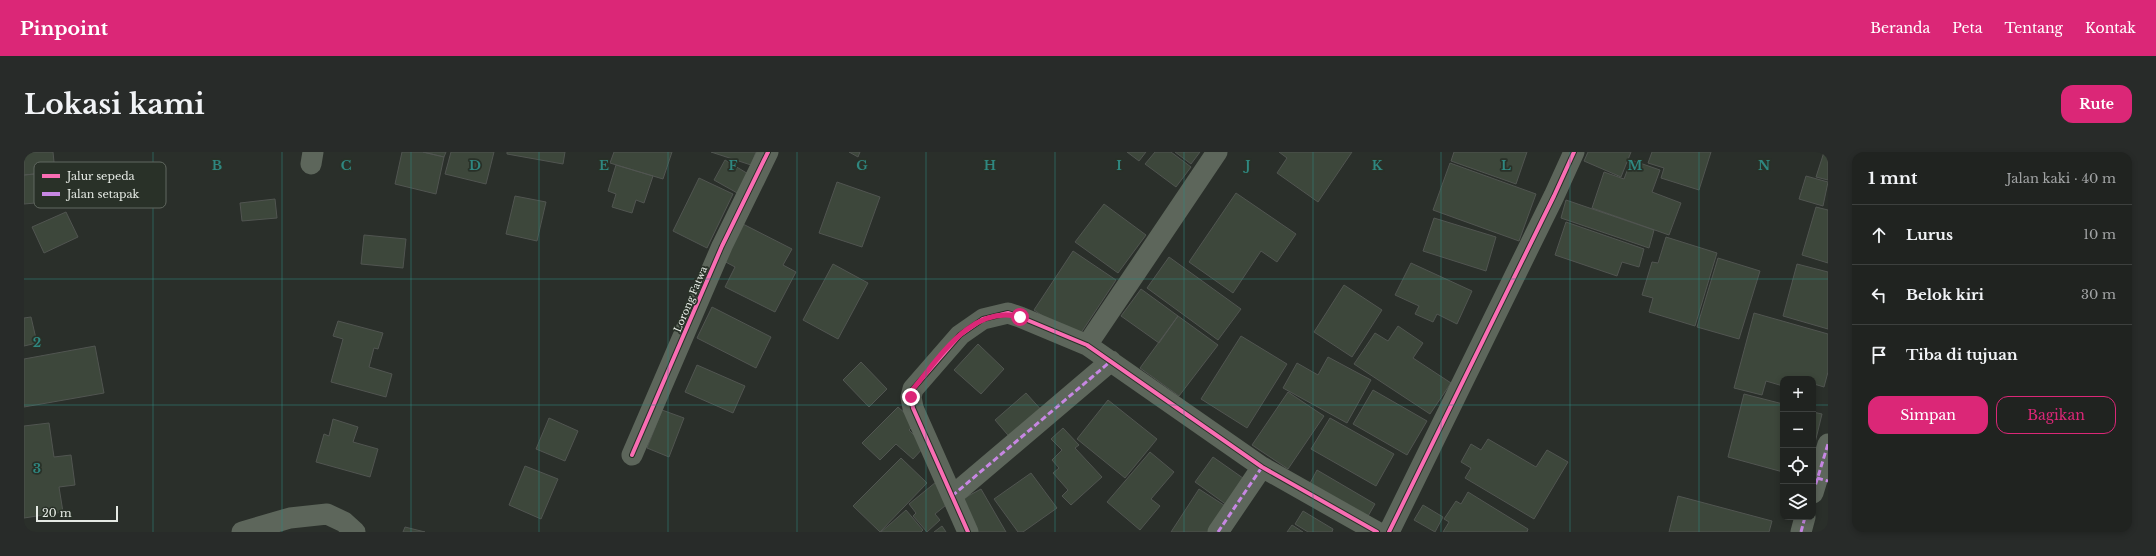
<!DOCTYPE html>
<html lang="id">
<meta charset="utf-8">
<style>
:root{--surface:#202320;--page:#282b29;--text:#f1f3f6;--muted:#a2a4a5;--line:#3d403e;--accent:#db2777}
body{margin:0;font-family:"Libre Baskerville",serif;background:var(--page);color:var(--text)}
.controls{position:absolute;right:12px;bottom:12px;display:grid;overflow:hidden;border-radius:8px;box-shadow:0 2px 6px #0003}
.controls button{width:36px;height:36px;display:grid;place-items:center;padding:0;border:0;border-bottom:1px solid var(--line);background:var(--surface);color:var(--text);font:20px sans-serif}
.scale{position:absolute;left:12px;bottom:10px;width:82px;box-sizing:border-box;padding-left:4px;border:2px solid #e5eae4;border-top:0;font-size:11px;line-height:14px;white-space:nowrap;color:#e5eae4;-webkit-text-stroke:3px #293128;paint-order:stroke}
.stop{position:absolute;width:12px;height:12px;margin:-9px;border:3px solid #db2777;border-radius:50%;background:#fff}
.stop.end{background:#db2777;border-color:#fff;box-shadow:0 1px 4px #0008}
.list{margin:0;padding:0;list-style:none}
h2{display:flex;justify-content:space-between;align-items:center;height:52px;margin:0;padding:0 16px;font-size:17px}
h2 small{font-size:13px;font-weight:400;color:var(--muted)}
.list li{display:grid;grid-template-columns:26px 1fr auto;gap:12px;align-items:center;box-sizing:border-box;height:60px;padding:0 16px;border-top:1px solid var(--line)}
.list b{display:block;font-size:15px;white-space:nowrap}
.list em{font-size:13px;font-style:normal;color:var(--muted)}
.actions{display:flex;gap:8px;padding:12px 16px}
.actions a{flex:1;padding:9px 0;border:1px solid var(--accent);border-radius:12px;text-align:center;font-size:14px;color:var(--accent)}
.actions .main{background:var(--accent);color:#fff}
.icon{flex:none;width:22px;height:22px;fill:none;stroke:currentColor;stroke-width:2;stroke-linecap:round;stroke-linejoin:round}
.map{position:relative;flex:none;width:1804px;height:380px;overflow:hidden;border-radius:12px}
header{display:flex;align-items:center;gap:24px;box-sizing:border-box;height:56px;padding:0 20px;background:var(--accent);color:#fff}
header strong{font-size:19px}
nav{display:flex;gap:22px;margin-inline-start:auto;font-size:14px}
.intro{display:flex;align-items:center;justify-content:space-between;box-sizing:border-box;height:96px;padding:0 24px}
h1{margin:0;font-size:28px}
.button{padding:10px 18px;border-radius:12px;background:var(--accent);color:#fff;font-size:14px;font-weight:700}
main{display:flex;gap:24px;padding:0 24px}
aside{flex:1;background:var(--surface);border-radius:12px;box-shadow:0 2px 6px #0003}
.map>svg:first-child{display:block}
.building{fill:#3d473b;stroke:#515551}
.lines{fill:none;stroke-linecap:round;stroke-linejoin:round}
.street{stroke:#5d665b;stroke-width:21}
.quiet{stroke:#c787e3;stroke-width:3;stroke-dasharray:6 3;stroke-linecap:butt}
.cycleway-casing{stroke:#293128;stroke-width:6}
.cycleway{stroke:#f96db3;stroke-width:4}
.route{stroke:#db2777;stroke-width:5}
.grid{fill:none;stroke:#2f8780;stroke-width:1;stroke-opacity:0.55}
.labels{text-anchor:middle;stroke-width:3.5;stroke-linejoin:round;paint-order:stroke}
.street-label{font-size:10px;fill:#e5eae4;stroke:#293128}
.key{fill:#293128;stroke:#616860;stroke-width:1}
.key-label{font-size:11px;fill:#e5eae4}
.grid-label{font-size:13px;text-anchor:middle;font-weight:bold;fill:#2f8780;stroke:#293128;stroke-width:3.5;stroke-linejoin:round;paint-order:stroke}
</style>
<header>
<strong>Pinpoint</strong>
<nav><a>Beranda</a><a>Peta</a><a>Tentang</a><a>Kontak</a></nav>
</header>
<div class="intro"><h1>Lokasi kami</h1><a class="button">Rute</a></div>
<main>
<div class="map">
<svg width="1804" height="380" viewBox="0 0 1804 380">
<rect width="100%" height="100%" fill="#2a2f2a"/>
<path class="building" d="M0 0H29L31 20 0 23Z
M378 0H399L420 5 412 42 371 32Z
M399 0H422L420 5Z
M427 0H470L462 32 421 22Z
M483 0H541L539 12 483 2Z
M590 0H648L639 27 586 11Z
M687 0H732L727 13Z
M825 0H836L834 5Z
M1103 0H1122L1115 9Z
M1131 0H1147L1167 15 1152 35 1121 12Z
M1151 0H1176L1167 12Z
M1255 0H1328L1294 50 1253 21 1263 6Z
M1430 0H1503L1492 32 1427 9Z
M1564 0H1607L1597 25 1560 9Z
M1628 0H1687L1675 38 1637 26 1640 16 1624 11Z
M1800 0H1804V28L1792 25Z
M701 8 726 23 715 42 690 28Z
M1607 8 1636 18 1628 40 1657 51 1645 83 1568 56 1580 20 1600 27Z
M1426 11 1512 42 1495 89 1409 58Z
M592 13 629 24 620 51 612 48 608 61 588 55 592 42 584 39Z
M31 20 34 49 0 52V23Z
M1782 24 1804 30 1799 54 1775 47Z
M675 26 709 42 683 96 649 79Z
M813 30 856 45 838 95 795 81Z
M1212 41 1272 82 1253 110 1237 99 1209 141 1165 110Z
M491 44 522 50 513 89 482 82Z
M251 47 253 66 218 69 216 51Z
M1542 48 1630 78 1625 96 1537 66Z
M1080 52 1122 83 1094 121 1051 90Z
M1792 55 1804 58V111L1778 103Z
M42 60 54 85 20 101 8 75Z
M1410 66 1472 85 1462 119 1399 99Z
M715 70 768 97 759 113 772 120 751 160 701 135 711 115 696 107Z
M1542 70 1620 97 1615 115 1598 110 1593 124 1531 103Z
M340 83 382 87 379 116 337 112Z
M1642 85 1693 101 1671 174 1625 160 1629 146 1618 143 1628 110 1634 111Z
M1049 99 1092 128 1053 187 1010 158Z
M1145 105 1217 157 1194 188 1123 136Z
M1694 106 1736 119 1715 187 1673 175Z
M1387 111 1448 139 1433 172 1413 162 1409 170 1391 162 1395 154 1371 143Z
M809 112 844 131 814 187 779 168Z
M1773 112 1804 120V177L1759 164Z
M1320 133 1358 158 1328 205 1290 180Z
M1117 137 1154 164 1135 191 1097 164Z
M688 155 747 185 732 216 673 186Z
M1730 161 1804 182V220L1800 235 1790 232 1789 235V227H1759V234L1742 229 1738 243 1710 236Z
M1154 164 1194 193 1155 244 1116 216Z
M7 165 13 191 0 194V166Z
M314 169 359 181 354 197 350 196 345 215 368 222 362 245 307 230 319 187 309 184Z
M1374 174 1399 191 1389 206 1427 231 1406 262 1330 212 1351 181 1364 189Z
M1217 184 1263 212 1223 276 1177 247Z
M954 192 980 217 957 242 930 218Z
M71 194 80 241 0 255V207Z
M1304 205 1347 228 1323 271 1259 236 1273 211 1294 223Z
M837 210 863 237 845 255 819 228Z
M673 213 721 234 709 261 661 240Z
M1349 238 1403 269 1383 303 1329 272Z
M1264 240 1300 264 1264 317 1228 293Z
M1002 241 1020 261 989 289 971 268Z
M1720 242 1759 252V320L1704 305Z
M1084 248 1133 287 1101 326 1053 287Z
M874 255 892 271 885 278 901 294 889 307 872 292 856 308 838 291Z
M638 258 660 266 645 305 623 296Z
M1789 260 1798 262 1789 299Z
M525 266 554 279 541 309 512 297Z
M1306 266 1370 302 1352 334 1287 297Z
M309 267 334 275 329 290 354 297 346 325 292 310 300 282 305 284Z
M25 271 30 305 47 303 51 333 35 335 39 360 0 366V274Z
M1039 276 1055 293 1051 296 1078 325 1047 353 1038 344 1044 338 1029 321 1035 316 1028 308 1038 298 1027 287Z
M1464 287 1512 315 1523 298 1544 310 1510 367 1441 326 1447 316 1437 310 1447 292 1457 298Z
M1126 300 1150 320 1127 347 1136 354 1116 378 1083 350Z
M1189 305 1226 331 1207 356 1171 330Z
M877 306 903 331 856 380 829 354Z
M501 314 534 327 517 367 485 353Z
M1293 318 1351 352 1340 371 1283 337Z
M1007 321 1033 356 999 380H994L970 347Z
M912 330 927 349 911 362 916 368 903 380 889 364 892 361 885 352Z
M957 337 982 380H951L933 350Z
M1175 337 1206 357 1190 380H1147Z
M1444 340 1504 377 1503 380H1419L1425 370 1420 367 1432 349 1437 352Z
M1654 344 1748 369 1745 380H1645Z
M1399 353 1419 365 1411 380 1390 368Z
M882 358 899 378 897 380H857Z
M1279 359 1309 377 1308 380H1284L1271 372Z
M1268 373 1279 380H1263Z
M918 374 922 380H910Z
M381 375 401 380H379Z"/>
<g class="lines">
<path class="street" d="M287 12 289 0
M1063 193 1193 0
M608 303 698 94 744 0
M1789 341 1804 292
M928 344 1087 209
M218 380 266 366 303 362 320 370 331 380
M944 380 889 256 887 245 889 237 936 183 959 167 984 161 996 165 1063 193 1238 315 1353 380
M1194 380 1238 315
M1365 380 1530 44 1550 0
M1777 380 1781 365"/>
<path class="quiet" d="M1793 326 1804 329
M1789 341 1804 292
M928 344 1087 209
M1194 380 1238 315
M1777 380 1781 365"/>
<g class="cycleway-casing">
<path id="cycleway" d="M608 303 698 94 744 0
M944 380 889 256 887 245 889 237 936 183 959 167 984 161 996 165 1063 193 1238 315 1353 380
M1365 380 1530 44 1550 0"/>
</g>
<use href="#cycleway" class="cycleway"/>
</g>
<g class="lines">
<path class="route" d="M887 245 889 237C916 205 948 152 996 165"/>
</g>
<path class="grid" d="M129 0V380M258 0V380M387 0V380M515 0V380M644 0V380M773 0V380M902 0V380M1031 0V380M1160 0V380M1289 0V380M1417 0V380M1546 0V380M1675 0V380M0 127H1804M0 253H1759M1789 253H1804"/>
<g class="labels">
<g class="street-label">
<text transform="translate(666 147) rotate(-67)" y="4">Lorong Fatwa</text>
</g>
</g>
<rect x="10" y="10" width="132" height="46" rx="6" class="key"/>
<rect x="18" y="22" width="18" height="4" fill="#f96db3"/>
<rect x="18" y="40" width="18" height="4" fill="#c787e3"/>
<g class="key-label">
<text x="43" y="28">Jalur sepeda</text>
<text x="43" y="46">Jalan setapak</text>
</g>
<g class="grid-label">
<text x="193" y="18">B</text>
<text x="322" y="18">C</text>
<text x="451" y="18">D</text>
<text x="580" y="18">E</text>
<text x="709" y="18">F</text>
<text x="838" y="18">G</text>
<text x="966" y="18">H</text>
<text x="1095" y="18">I</text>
<text x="1224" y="18">J</text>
<text x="1353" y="18">K</text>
<text x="1482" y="18">L</text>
<text x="1611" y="18">M</text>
<text x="1740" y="18">N</text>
<text x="13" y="195">2</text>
<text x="13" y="321">3</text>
</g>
</svg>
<div class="controls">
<button>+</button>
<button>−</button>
<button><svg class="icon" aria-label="locate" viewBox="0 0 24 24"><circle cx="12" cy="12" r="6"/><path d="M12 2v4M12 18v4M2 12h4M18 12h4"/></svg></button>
<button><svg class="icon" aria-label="layers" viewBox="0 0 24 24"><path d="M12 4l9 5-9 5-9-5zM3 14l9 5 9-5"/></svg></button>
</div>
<div class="scale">20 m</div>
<div class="stop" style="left:996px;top:165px"></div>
<div class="stop end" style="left:887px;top:245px"></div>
</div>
<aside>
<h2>1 mnt<small>Jalan kaki · 40 m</small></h2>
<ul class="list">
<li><svg class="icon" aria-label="ahead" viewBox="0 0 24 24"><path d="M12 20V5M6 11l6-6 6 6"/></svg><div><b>Lurus</b></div><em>10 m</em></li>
<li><svg class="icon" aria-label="left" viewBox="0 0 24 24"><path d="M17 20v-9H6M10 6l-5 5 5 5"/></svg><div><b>Belok kiri</b></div><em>30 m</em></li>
<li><svg class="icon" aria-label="arrive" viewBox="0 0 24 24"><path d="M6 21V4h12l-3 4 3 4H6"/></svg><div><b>Tiba di tujuan</b></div></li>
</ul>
<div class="actions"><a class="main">Simpan</a><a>Bagikan</a></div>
</aside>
</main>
